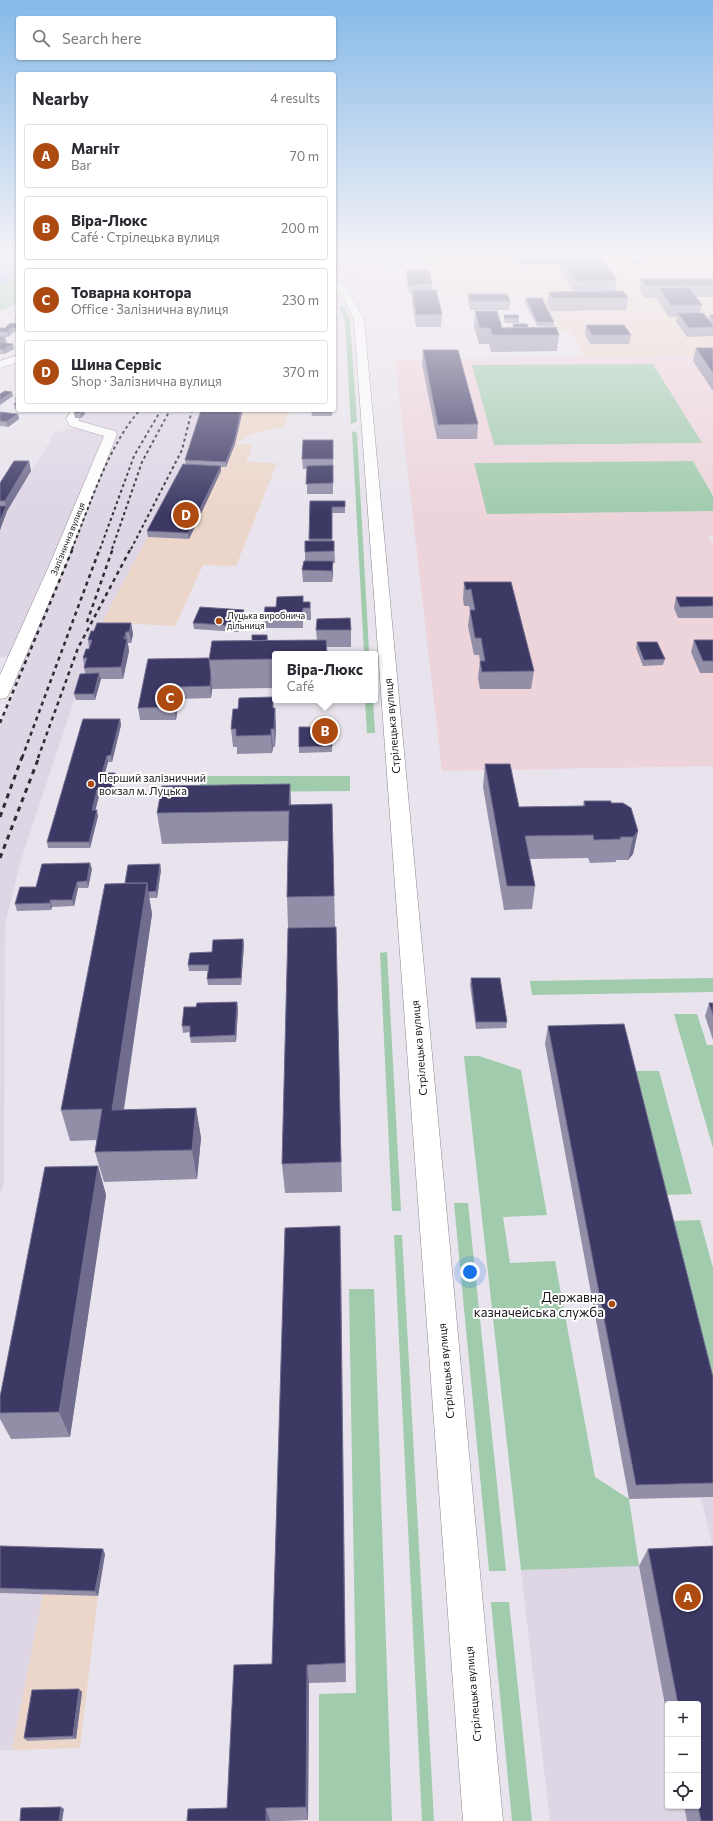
<!DOCTYPE html>
<meta charset="utf-8">
<style>
:root{--surface:#fff;--page:#f7f7f7;--text:#2b2b33;--muted:#7c7c81;--line:#e1e1e2;--accent:#ad4a11}
body{margin:0;font-family:Commissioner,sans-serif;background:var(--page);color:var(--text)}
.controls{position:absolute;right:12px;bottom:12px;display:grid;overflow:hidden;border-radius:4px;box-shadow:0 1px 3px #0004}
.controls button{width:36px;height:36px;display:grid;place-items:center;padding:0;border:0;border-bottom:1px solid var(--line);background:var(--surface);color:var(--text);font:20px sans-serif}
.you{position:absolute;left:470px;top:1272px;width:14px;height:14px;margin:-10px;border:3px solid #fff;border-radius:50%;background:#1a73e8;box-shadow:0 0 0 6px #1a73e833}
.badge{display:grid;place-items:center;width:26px;height:26px;border-radius:50%;background:var(--accent);color:#fff;font-size:13px;font-weight:700}
.pin{position:absolute;translate:-50% -50%;border:2px solid #fff;box-shadow:0 1px 4px #0006}
.popup{position:absolute;left:272px;top:651px;width:106px;height:52px;box-sizing:border-box;display:grid;place-content:center;border-radius:4px;background:var(--surface);filter:drop-shadow(0 1px 3px #0005);font-size:13px;white-space:nowrap;color:var(--muted)}
.popup b{font-size:15px;color:var(--text)}
.popup::after{content:'';position:absolute;left:50%;top:100%;margin-left:-8px;border:8px solid transparent;border-top-color:var(--surface)}
.list{margin:0;padding:0;list-style:none}
h2{display:flex;justify-content:space-between;align-items:center;height:52px;margin:0;padding:0 16px;font-size:17px}
h2 small{font-size:13px;font-weight:400;color:var(--muted)}
.list li{display:grid;grid-template-columns:26px 1fr auto;gap:12px;align-items:center;box-sizing:border-box;height:64px;margin:0 8px 8px;padding:0 8px;border:1px solid var(--line);border-radius:4px}
.list b{display:block;font-size:15px;white-space:nowrap}
.list p{margin:0;font-size:13px;white-space:nowrap;color:var(--muted)}
.list em{font-size:13px;font-style:normal;color:var(--muted)}
.icon{flex:none;width:22px;height:22px;fill:none;stroke:currentColor;stroke-width:2;stroke-linecap:round;stroke-linejoin:round}
.map{position:relative;flex:none;width:713px;height:1821px;overflow:hidden}
.search{position:absolute;background:var(--surface);box-shadow:0 1px 3px #0004;left:16px;top:16px;width:320px;height:44px;display:flex;align-items:center;gap:10px;box-sizing:border-box;padding:0 14px;border-radius:4px;color:var(--muted);font-size:15px}
.panel{position:absolute;background:var(--surface);box-shadow:0 1px 3px #0004;left:16px;top:72px;width:320px;height:340px;border-radius:4px}
.map>svg:first-child{display:block}
.built{fill:#ded5e5;fill-rule:evenodd}
.industrial{fill:#ecd6ca}
.education{fill:#edd4db}
.green{fill:#a0cbad}
.water{fill:#91c0e7}
.lines{fill:none;stroke-linecap:round;stroke-linejoin:round}
.minor-casing{stroke:#8d8891;stroke-width:1}
.major-casing{stroke:#8d8891;stroke-width:1}
.minor{fill:#fff;fill-rule:evenodd}
.major{fill:#fff;fill-rule:evenodd}
.rail-far3{stroke:#2f2d31;stroke-width:1.5;stroke-dasharray:2.5 2.5;stroke-linecap:butt}
.rail-far2{stroke:#2f2d31;stroke-width:2;stroke-dasharray:3 3;stroke-linecap:butt}
.rail-far1{stroke:#2f2d31;stroke-width:2.5;stroke-dasharray:4 4;stroke-linecap:butt}
.rail{stroke:#2f2d31;stroke-width:3;stroke-dasharray:5 5;stroke-linecap:butt}
.wall{fill:#928ea8}
.shaded-wall{fill:#706c8e}
.building{fill:#3c3965;stroke:#706c8e}
.poi-dot{fill:#ad4a11;stroke:#fff;stroke-width:1.5}
.labels{text-anchor:middle;stroke-width:4;stroke-linejoin:round;paint-order:stroke}
.far-street-label{font-size:9px;fill:#19171b;stroke:#fff}
.far-poi-label{font-size:9px;fill:#19171b;stroke:#fff;text-anchor:start}
.street-label{font-size:11px;fill:#19171b;stroke:#fff}
.poi-label{font-size:11px;fill:#19171b;stroke:#fff;text-anchor:start}
.near-poi-label{font-size:13px;fill:#19171b;stroke:#fff;text-anchor:end}
</style>
<div class="map">
<svg width="713" height="1821" viewBox="0 0 713 1821">
<rect width="100%" height="100%" fill="#e8e3ec"/>
<path class="built" d="M334 259H374L390 261 383 267 349 280H345L334 270Z
M83 410H203L186 465 102 622 89 670 81 680 21 860 5 924 4 1181 0 1196V726L18 686 12 685 23 657H0V530L7 511 50 441 53 433 75 428 81 424 76 418Z
M713 1497V1547L701 1498Z
M713 1562V1821H550L521 1570ZM668 1704H698V1806H668Z
M0 1593 43 1594 12 1750H0Z"/>
<path class="industrial" d="M450 259H713V355L584 357 569 330H556L537 295H442L434 276H385L414 265 450 262Z
M203 410H290L285 426 252 434 236 444 253 445 246 462 277 463 236 566 203 565 175 626 102 622 186 465Z
M43 1594 98 1596 80 1748 12 1750Z"/>
<path class="education" d="M713 355V496L693 461 487 514 713 511V535L708 536 713 544V766L442 771 395 360Z"/>
<path class="green" d="M18 277V303L0 311V286Z
M339 306H344L350 321 357 421 351 424 345 321Z
M653 364 702 443 494 445 472 365Z
M352 431 357 433 369 652H364Z
M693 461 713 496V511L487 514 474 463Z
M365 700H373L375 733H367Z
M208 776H350V791L206 792 201 788 200 784 202 780Z
M387 952 401 1211H392L380 953Z
M713 978V992L532 995 530 981Z
M674 1014H697L707 1045H713V1148Z
M464 1056H479L521 1070 547 1215 503 1217 510 1263 555 1261 595 1477 629 1499 639 1566 521 1570Z
M633 1071H659L692 1194 664 1195Z
M454 1203H468L506 1571H489Z
M700 1220 713 1268V1389L671 1221Z
M394 1235H402L434 1821H422Z
M349 1289H374L392 1821H319V1694L356 1693Z
M491 1602H509L532 1821H512Z"/>
<path class="water" d="M11 259H18V277L0 286V266Z"/>
<g class="lines">
<g class="minor-casing">
<path id="minor" d="M334 281C348 285 358 308 364 320L503 1821H463L354 320 344 299 334 289Z
M72 410H85L79 416V421L115 431 117 434 65 566 9 694 6 698 0 699V675L49 566 104 436 70 426 66 419Z"/>
</g>
<g class="major-casing">
<path id="major" d="M18 355V362L0 368V361Z"/>
</g>
<use href="#minor" class="minor"/>
<use href="#major" class="major"/>
<path class="rail-far3" d="M334 270 355 259"/>
<path class="rail-far2" d="M72 549C90 505 109 444 140 410
M100 549 134 456 161 410
M112 549 142 462 170 410
M131 549 182 450 192 410"/>
<path class="rail-far1" d="M87 622 113 548
M0 723 73 548
M22 758 100 548
M38 758 78 648 131 548"/>
<path class="rail" d="M0 817 22 757
M0 858 39 757"/>
</g>
<path class="wall" d="M514 259H601L617 280 615 291 628 298 626 310 551 311 547 304 549 292 573 291 559 270 560 265 516 266 514 261Z
M630 259H643V264H631Z
M406 270 432 284V290L442 314 441 327H416L412 303V293H409L406 278Z
M641 279H713V297H696L702 305 700 313 709 320 710 315H713V336L687 337 676 322 677 317H669L657 300V298H644L640 291Z
M468 294 510 301 509 310H470L468 302Z
M526 298 554 322V326H537L525 303Z
M475 311 502 328 513 327V324L559 335 557 351 491 352 489 344H479L474 327Z
M18 315V322H16L15 318Z
M504 315 519 318V323H505L504 319Z
M18 324V332H13L8 337H0V328H5Z
M586 325 631 335 629 344H590L585 334Z
M0 337H5L6 342 4 343 14 349 4 354H0Z
M696 348H713V391L693 361Z
M423 350 478 424 477 439H437L422 364Z
M18 396V409H15L14 404 16 403 15 398Z
M24 410H40L38 412Z
M311 410H332V416H312Z
M0 412 18 414 19 419 8 427 0 426Z
M74 413 85 414 81 418H75Z
M333 440V494H307V469H303L302 459Z
M235 444 226 467H221V471L189 539 148 537 147 531 186 464 185 460Z
M29 461 31 471 7 511 0 530V483Z
M310 501H345V513H332V541H334L335 563H333V572L332 582H303L302 570 305 561V552L309 541Z
M464 582H511L534 671 531 689H480L478 678 480 661 479 655H474L468 626 470 610 469 606H464L463 599Z
M676 597H713V618H678L674 608Z
M303 602H310L311 614V620H303V628H265L264 616 276 607Z
M244 610V616L238 632 194 629 193 623Z
M131 623 133 634 131 643H128L129 651 123 679H101L95 700H76L74 694 85 673 83 658 89 649 88 640 94 631Z
M316 630H351V647H327L275 654V688L212 689 211 698 179 699 176 720H140L138 708 209 658 252 641 267 635 268 640H317Z
M694 640H713V673H700L691 652Z
M637 642 665 659 663 665 643 666 636 648Z
M274 708 276 726 275 747H273L272 753 237 754V747H233L231 729Z
M120 719 121 725 112 762H108L105 773H115L116 780 112 796H99L95 810 98 816 90 848H48L47 842Z
M332 727V752L299 753V747Z
M485 764 519 807 583 806 584 801 611 803 638 831 633 854 628 860H616V862L590 863 588 858 530 859 535 886 532 909 504 910 483 787Z
M290 784 291 805 332 804 335 927 288 928 287 897 288 841 162 844 157 813Z
M92 869 88 888H78L74 906 52 907 51 910 17 911 15 904 36 887Z
M161 870 157 898H149L152 914 124 1110 196 1108 201 1138 197 1179 104 1182 95 1152 97 1140 70 1141 61 1110 125 883Z
M336 927 342 1192 285 1193 282 1164Z
M243 939 244 945 241 985H208L207 979 208 971H189L188 965 212 952Z
M471 978 507 1022 506 1028 476 1029 470 985Z
M709 1003H713V1040L705 1016Z
M196 1007 238 1008 236 1042 191 1043 190 1037V1032L183 1033 182 1026Z
M548 1026 713 1377V1497L629 1499 545 1044Z
M98 1166 106 1195 70 1437 11 1439 0 1419V1397Z
M341 1255 346 1682 309 1683 308 1820 282 1821H187L227 1808 272 1664Z
M0 1546 105 1554 98 1596 0 1593Z
M713 1546V1821H687L684 1806H698V1704H668V1721L639 1566 648 1549Z
M79 1689 82 1692 76 1739 27 1741 24 1738Z"/>
<path class="shaded-wall" d="M12 328 13 332 8 337 7 332Z
M5 337 6 342 0 345V340Z
M13 344 14 349 4 354 3 350Z
M12 392 13 396 0 405V400Z
M83 410H84L85 414 81 418 80 413Z
M241 410H243L235 444 226 467V462Z
M18 414 19 419 8 427 6 422Z
M29 461 31 471 7 511 0 530V521L6 506 5 501Z
M221 466V471L189 539 188 533Z
M333 561V572L332 582V571Z
M244 610V616L238 632V626Z
M131 623 133 634 131 643 129 632Z
M126 632 129 651 123 679 121 667 124 639Z
M99 673 101 679 95 700 94 694Z
M211 677 212 689 211 698 210 686Z
M177 687 179 699 176 720 174 707Z
M275 708 276 726 275 747 274 729Z
M120 719 121 725 112 762 111 755Z
M271 729 273 747 272 753 271 735Z
M107 756 108 762 103 780 102 773Z
M115 773 116 780 112 796 111 790Z
M290 784 291 814 289 805Z
M97 790 99 796 94 816 92 810Z
M97 810 98 816 90 848 89 842Z
M638 831 633 854 628 860 633 837Z
M90 863 92 869 88 888 87 881Z
M160 864 161 870 157 898 156 891Z
M77 882 78 888 74 906 72 900Z
M147 883 152 914 119 1140 112 1110Z
M50 900 52 907 51 910 50 903Z
M243 939 244 945 241 985V978Z
M237 1002 238 1008 236 1042 235 1035Z
M196 1108 201 1138 197 1179 192 1150Z
M98 1166 106 1195 70 1437 59 1412Z
M103 1549 105 1554 98 1596 95 1591Z
M307 1665 309 1683 308 1820 306 1807Z
M79 1689 82 1692 76 1739 73 1736Z
M61 1807 64 1809 62 1821H59Z
M266 1808 270 1821H266Z"/>
<path class="building" d="M515 259H564H561V261L517 262Z
M561 259H601L617 280 575 281Z
M631 259H643L644 260H631Z
M406 270H429L432 284 409 285Z
M641 279H713V285L646 286Z
M689 287 702 305H671L659 288Z
M412 290H436L442 314 416 315Z
M623 291 628 298H552L549 292Z
M468 294H507L510 301H470Z
M526 298H542L554 322H537Z
M475 311H497L502 328 556 327 559 335H493L490 328H480Z
M678 313H703L713 325V327L689 328Z
M504 315H518L519 318H505Z
M710 315H713V319Z
M10 323 18 324V328H12L7 332H0V328H5Z
M513 324H527L528 327H514Z
M586 325H624L631 335H592Z
M0 337H5L0 340Z
M0 342 13 344 3 350 0 349Z
M696 348H713V373Z
M423 350H458L478 424 438 425Z
M5 391 12 392 0 400V394Z
M18 401V404H14Z
M76 410H83L80 413H74Z
M201 410H241L235 439 226 462 185 460Z
M0 412 18 414 6 422 0 421Z
M303 440H333V459H302Z
M14 461H29L5 501H0V483Z
M183 464 221 466 188 533 147 531Z
M333 465V483L306 484 307 466Z
M310 501H345V507H332V539H309Z
M0 506H6L0 521Z
M305 541H334V551L305 552Z
M304 561H333L332 571 302 570Z
M464 582H511L534 671 482 672 480 661H485L481 638H475L470 610H475L471 589 466 590Z
M303 596V602H310V608H303L302 616H264L265 607H276L277 597Z
M676 597H713V606L680 607Z
M200 607 244 610 238 626 193 623Z
M350 618 351 630H316L317 619Z
M97 623H131L129 632H126L124 639H127L121 667 84 668 87 658H83L86 649H89L92 640H88L91 631H94Z
M252 635H267V640L252 641Z
M326 640 327 654H275V659L209 660 212 641Z
M694 640H713V661H703Z
M637 642H657L665 659 644 660Z
M209 658 211 677 210 686 177 687 174 707 138 708 148 659Z
M99 673 94 694H74L80 674Z
M273 697V708H275L274 729H271V735L236 736V729H231L233 709H238L239 698Z
M83 719H120L111 755 107 756 102 773H115L111 790H97L92 810H97L89 842H47Z
M299 727H332V746L299 747Z
M485 764H510L519 807 585 806 584 801H611V803H623L631 808 638 831 633 837H620L621 839 594 840 593 835 525 836 535 886H507Z
M290 784 289 805 332 804 334 896 287 897 289 811 157 813 162 786Z
M90 863 87 881 77 882 72 900H50V903L15 904 20 887H36L42 864Z
M160 864 156 891 148 892 147 883H125L128 865Z
M147 883 112 1110 196 1108 192 1150 95 1152 102 1109 61 1110 105 884Z
M336 927 341 1162 282 1164 288 928Z
M243 939 241 978 207 979 209 965H188L190 953 212 952 213 940Z
M471 978H500L507 1022H476Z
M237 1002 235 1035 190 1037V1026H182L184 1007H196L197 1003Z
M709 1003H713V1015Z
M624 1024 713 1377V1483L636 1485 548 1026Z
M98 1166 59 1412 0 1413V1397L45 1167Z
M340 1226 345 1663 307 1665 306 1807 266 1808V1821H187L188 1809 227 1808 234 1665 272 1664 285 1228Z
M0 1546 103 1549 95 1591 0 1588Z
M713 1546V1821H701L698 1806V1704H678L648 1549Z
M79 1689 73 1736 24 1738 32 1690Z
M61 1807 59 1821H20L21 1808Z"/>
<linearGradient id="sky" x2="0" y2="1"><stop stop-color="#85b9e8"/><stop offset="0.5" stop-color="#f5f2f6"/><stop offset="1" stop-color="#f5f2f6" stop-opacity="0"/></linearGradient>
<rect width="713" height="514" fill="url(#sky)"/>
<g class="poi-dot">
<circle cx="219" cy="621" r="4"/>
<circle cx="91" cy="784" r="4"/>
<circle cx="612" cy="1304" r="4"/>
</g>
<g class="labels">
<g class="far-street-label">
<text transform="translate(68 539) rotate(-68)" y="3">Залізнична вулиця</text>
</g>
<g class="far-poi-label">
<text x="227" y="619">Луцька виробнича<tspan x="227" dy="10">дільниця</tspan></text>
</g>
<g class="street-label">
<text transform="translate(392 726) rotate(-95)" y="4">Стрілецька вулиця</text>
<text transform="translate(419 1048) rotate(-95)" y="4">Стрілецька вулиця</text>
<text transform="translate(446 1371) rotate(-95)" y="4">Стрілецька вулиця</text>
<text transform="translate(473 1694) rotate(-95)" y="4">Стрілецька вулиця</text>
</g>
<g class="poi-label">
<text x="99" y="782">Перший залізничний<tspan x="99" dy="13">вокзал м. Луцька</tspan></text>
</g>
<g class="near-poi-label">
<text x="604" y="1302">Державна<tspan x="604" dy="15">казначейська служба</tspan></text>
</g>
</g>
</svg>
<div class="controls">
<button>+</button>
<button>−</button>
<button><svg class="icon" aria-label="locate" viewBox="0 0 24 24"><circle cx="12" cy="12" r="6"/><path d="M12 2v4M12 18v4M2 12h4M18 12h4"/></svg></button>
</div>
<div class="you"></div>
<div class="pin badge" style="left:688px;top:1597px">A</div>
<div class="pin badge" style="left:325px;top:731px">B</div>
<div class="popup"><b>Віра-Люкс</b>Café</div>
<div class="pin badge" style="left:170px;top:698px">C</div>
<div class="pin badge" style="left:186px;top:515px">D</div>
<div class="search"><svg class="icon" aria-label="search" viewBox="0 0 24 24"><circle cx="10" cy="10" r="6"/><path d="M15 15l6 6"/></svg>Search here</div>
<section class="panel">
<h2>Nearby<small>4 results</small></h2>
<ul class="list">
<li><span class="badge">A</span><div><b>Магніт</b><p>Bar</p></div><em>70 m</em></li>
<li><span class="badge">B</span><div><b>Віра-Люкс</b><p>Café · Стрілецька вулиця</p></div><em>200 m</em></li>
<li><span class="badge">C</span><div><b>Товарна контора</b><p>Office · Залізнична вулиця</p></div><em>230 m</em></li>
<li><span class="badge">D</span><div><b>Шина Сервіс</b><p>Shop · Залізнична вулиця</p></div><em>370 m</em></li>
</ul>
</section>
</div>
